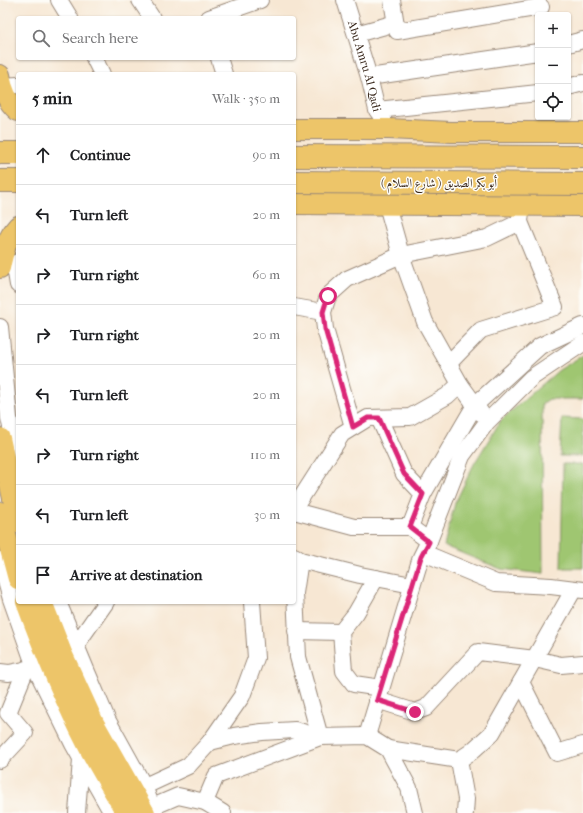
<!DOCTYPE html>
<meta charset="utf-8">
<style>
:root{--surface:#fff;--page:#f2f2f2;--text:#202124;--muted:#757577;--line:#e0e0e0}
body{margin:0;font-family:"IM FELL French Canon",Amiri,serif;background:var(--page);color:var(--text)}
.controls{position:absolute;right:12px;top:12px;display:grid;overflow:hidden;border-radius:4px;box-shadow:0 1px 3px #0004}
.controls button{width:36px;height:36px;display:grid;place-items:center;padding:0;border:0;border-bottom:1px solid var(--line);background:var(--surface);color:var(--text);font:20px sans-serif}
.stop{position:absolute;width:12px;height:12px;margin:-9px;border:3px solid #db2777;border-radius:50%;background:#fff}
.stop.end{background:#db2777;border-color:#fff;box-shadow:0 1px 4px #0008}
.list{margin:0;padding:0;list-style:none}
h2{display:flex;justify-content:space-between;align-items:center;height:52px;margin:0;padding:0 16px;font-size:17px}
h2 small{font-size:13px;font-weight:400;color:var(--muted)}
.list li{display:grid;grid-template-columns:26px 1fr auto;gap:12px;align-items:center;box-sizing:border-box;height:60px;padding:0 16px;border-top:1px solid var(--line)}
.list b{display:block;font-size:15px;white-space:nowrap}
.list em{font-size:13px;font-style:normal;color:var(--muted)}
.icon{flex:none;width:22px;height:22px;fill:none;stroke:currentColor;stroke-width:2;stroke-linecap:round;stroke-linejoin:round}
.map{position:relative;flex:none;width:583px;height:813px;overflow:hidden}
.search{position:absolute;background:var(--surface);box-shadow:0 1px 3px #0004;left:16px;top:16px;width:280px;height:44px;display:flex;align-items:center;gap:10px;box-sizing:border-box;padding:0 14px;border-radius:4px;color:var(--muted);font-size:15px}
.panel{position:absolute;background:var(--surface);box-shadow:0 1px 3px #0004;left:16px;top:72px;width:280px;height:532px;border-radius:4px}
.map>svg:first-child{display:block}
.green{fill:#9fc671;stroke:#6d7848}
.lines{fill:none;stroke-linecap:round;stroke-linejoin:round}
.minor-casing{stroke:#998878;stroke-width:18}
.major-casing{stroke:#998878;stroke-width:22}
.highway-casing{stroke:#998878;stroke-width:24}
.minor{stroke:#fff;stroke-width:16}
.major{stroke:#edc569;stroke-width:20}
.highway{stroke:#edc569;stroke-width:22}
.route{stroke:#db2777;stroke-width:5}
.labels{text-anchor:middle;stroke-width:3;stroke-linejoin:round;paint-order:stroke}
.street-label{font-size:12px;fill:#3b2a1e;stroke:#fdfcf7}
</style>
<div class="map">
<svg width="583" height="813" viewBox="0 0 583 813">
<rect width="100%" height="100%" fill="#fdfcf7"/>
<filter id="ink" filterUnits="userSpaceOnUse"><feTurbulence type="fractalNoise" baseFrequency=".025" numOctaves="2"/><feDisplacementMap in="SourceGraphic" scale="8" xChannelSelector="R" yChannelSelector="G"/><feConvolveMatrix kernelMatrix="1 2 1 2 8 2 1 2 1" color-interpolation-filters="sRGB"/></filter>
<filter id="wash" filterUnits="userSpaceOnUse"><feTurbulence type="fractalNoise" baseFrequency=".012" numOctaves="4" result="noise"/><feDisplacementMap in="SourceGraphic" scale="16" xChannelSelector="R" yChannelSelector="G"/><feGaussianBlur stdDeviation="0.9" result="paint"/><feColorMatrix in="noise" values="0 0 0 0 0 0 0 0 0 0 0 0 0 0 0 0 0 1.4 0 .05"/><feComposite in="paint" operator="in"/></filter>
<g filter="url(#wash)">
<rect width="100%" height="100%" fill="#f7e7d3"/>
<path class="green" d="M583 355V399H549L542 404 543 574 501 569 444 546 455 503 474 464 501 420 559 370Z
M562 418 583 419V456H560Z
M563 464H583V568H561Z"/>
</g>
<g filter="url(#ink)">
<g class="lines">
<g class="minor-casing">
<g id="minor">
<path d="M59 0 70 18"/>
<path d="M140 0 152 18"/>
<path id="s1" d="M345 0 369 77 377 110 383 119"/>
<path d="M392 0 397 31 541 7"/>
<path d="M209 18 260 0"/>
<path d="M356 34 396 23"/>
<path d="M568 44 583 40"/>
<path d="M94 58 102 74"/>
<path d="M219 58 224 74"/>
<path d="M369 77 538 52"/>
<path d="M2 86 18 85"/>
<path d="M568 87 583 83"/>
<path d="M377 110 538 93"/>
<path d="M387 205 401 255 425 322 460 384 481 413"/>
<path d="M18 262 15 267 18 285"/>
<path d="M294 307 323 312"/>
<path d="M0 327 9 418 18 459"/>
<path d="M449 363 481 330 555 307 520 222 521 212"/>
<path d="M379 418 404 474 423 494"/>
<path d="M353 427 325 329 323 312 328 296 347 279 401 255 487 238 520 222"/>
<path d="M294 509 342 434 368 418 410 417 447 396 460 384"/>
<path d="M294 511 354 527H410"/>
<path d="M429 541 410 527 423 494 475 405 540 346 583 326"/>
<path d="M424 553 496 583 551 586 583 590"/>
<path d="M294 556 300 560 360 575 412 585"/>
<path d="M0 560 11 599 35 667 73 744 112 813"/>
<path d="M300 560 295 593 298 657 320 737"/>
<path d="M376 578 356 613 341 632 344 671 354 684 381 688"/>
<path d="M58 602 87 672 107 719 144 786 154 813"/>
<path d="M296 631 341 632"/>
<path d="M76 645 106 602"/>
<path d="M0 672 9 673 34 668"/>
<path d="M521 682 557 753 583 745"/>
<path d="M377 700 415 712 426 708 478 652 535 659 561 665 583 663"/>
<path d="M367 736 421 557 429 541 462 456 487 422 531 378 583 343"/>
<path d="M210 742 234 736 262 732 295 730 320 737"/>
<path d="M388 749 459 760 471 752 492 733 574 589"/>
<path d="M0 760 25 733 8 713 26 669"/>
<path d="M459 760 466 799 465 813"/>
<path d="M132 792 188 766 210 742 242 696 256 658 252 602"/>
<path d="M205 802 216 776 320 737 367 736 388 749 409 788 415 813"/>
<path d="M143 811 178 796 205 802 223 813"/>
<path d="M77 813 81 759"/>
</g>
</g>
<g class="major-casing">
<path id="major" d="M0 75C2 88 7 102 18 111
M294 129H389L451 132H583
M294 204 583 206
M0 268C3 252 7 238 18 226
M0 438 18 522
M0 512 18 579
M26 602C44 651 64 700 88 746 100 769 114 791 126 813
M42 602 62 653 94 723 145 813"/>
</g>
<g class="highway-casing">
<path id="highway" d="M0 153H18
M294 156 583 157
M0 181H18
M294 182 583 184"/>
</g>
<use href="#minor" class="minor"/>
<use href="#major" class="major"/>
<use href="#highway" class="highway"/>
</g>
</g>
<g class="lines" filter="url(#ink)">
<path class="route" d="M328 296 323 312 325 329 353 427 368 418H379L404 474 423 494 410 527 429 542 421 557 377 700 415 712"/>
</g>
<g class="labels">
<g class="street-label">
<text dy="4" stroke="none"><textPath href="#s1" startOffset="69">Abu Amru Al Qadi</textPath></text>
<text x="439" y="187">( شارع السلام ) أبو بكر الصديق</text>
</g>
</g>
</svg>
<div class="controls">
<button>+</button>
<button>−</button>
<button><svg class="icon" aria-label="locate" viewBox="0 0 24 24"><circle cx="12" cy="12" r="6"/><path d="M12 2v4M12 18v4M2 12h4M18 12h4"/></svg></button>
</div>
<div class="stop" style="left:328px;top:296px"></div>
<div class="stop end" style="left:415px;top:712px"></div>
<div class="search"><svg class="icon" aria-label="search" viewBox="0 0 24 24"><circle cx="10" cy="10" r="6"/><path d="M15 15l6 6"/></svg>Search here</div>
<section class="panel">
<h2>5 min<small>Walk · 350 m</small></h2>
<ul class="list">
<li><svg class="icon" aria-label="ahead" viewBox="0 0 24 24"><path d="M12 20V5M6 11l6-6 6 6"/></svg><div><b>Continue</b></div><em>90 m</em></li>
<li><svg class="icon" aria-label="left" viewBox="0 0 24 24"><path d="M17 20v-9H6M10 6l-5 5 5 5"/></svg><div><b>Turn left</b></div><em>20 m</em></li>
<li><svg class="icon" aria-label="right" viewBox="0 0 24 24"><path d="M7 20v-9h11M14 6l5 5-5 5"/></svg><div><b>Turn right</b></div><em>60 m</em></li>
<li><svg class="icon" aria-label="right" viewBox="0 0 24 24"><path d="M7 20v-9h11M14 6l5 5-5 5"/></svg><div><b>Turn right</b></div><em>20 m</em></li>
<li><svg class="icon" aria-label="left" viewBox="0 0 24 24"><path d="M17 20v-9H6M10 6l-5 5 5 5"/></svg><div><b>Turn left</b></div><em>20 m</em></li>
<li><svg class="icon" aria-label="right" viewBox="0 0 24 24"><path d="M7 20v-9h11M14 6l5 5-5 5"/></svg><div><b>Turn right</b></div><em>110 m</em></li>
<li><svg class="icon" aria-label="left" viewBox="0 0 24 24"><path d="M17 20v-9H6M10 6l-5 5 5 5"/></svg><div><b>Turn left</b></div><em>30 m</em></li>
<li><svg class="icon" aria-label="arrive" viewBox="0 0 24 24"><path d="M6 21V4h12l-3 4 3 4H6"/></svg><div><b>Arrive at destination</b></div></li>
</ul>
</section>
</div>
